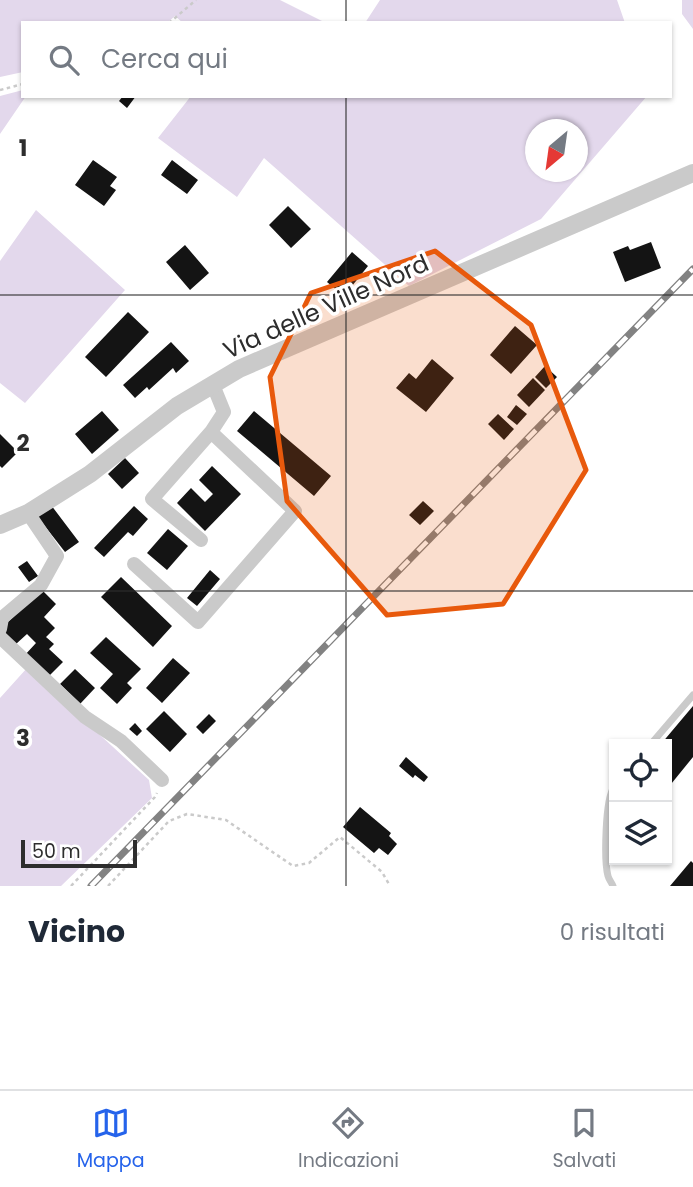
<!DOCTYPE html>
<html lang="it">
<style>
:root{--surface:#fff;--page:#f2f2f3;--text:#1f2937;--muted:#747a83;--line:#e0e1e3;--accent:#2563eb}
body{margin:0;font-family:Poppins,sans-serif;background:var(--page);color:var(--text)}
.controls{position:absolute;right:21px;bottom:21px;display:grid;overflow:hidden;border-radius:0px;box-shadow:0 2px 5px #0004}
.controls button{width:63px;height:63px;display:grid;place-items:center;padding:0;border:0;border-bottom:2px solid var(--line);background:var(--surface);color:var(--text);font:35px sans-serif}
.compass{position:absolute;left:525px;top:119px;width:63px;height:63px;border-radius:50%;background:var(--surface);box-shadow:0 2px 5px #0004;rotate:209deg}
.scale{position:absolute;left:21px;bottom:18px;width:116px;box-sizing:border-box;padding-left:7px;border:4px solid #2d2d2d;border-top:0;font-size:19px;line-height:24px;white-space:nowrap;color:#2d2d2d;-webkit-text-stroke:5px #fff;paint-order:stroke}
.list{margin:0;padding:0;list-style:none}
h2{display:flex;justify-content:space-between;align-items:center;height:91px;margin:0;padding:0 28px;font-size:30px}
h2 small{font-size:23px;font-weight:400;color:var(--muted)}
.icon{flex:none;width:38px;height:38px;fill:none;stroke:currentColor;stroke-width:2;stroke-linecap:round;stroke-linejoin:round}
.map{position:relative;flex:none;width:693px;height:886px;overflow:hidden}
.search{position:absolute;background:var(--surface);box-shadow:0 2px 5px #0004;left:21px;right:21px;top:21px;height:77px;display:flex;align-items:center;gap:18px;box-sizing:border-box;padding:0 24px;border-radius:0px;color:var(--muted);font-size:26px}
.sheet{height:203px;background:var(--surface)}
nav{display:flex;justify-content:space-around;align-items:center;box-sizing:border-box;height:98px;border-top:2px solid var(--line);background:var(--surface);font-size:19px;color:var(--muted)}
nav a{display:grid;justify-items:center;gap:4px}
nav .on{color:var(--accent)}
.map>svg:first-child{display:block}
.green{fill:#e3d8ec;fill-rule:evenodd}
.building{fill:#141414}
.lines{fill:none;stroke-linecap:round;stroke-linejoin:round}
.path{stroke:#cacaca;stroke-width:2.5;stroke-dasharray:3.5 3.5;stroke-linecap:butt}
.service{stroke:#cacaca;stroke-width:7}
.minor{stroke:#cacaca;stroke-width:14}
.tertiary{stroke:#cacaca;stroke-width:18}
.rail-casing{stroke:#828282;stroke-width:7}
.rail{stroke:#fff;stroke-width:4.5;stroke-dasharray:13;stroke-linecap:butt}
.marked{fill:#e8590c;fill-opacity:0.2;stroke:#e8590c;stroke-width:5;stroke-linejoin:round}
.grid{fill:none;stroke:#2d2d2d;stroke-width:2;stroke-opacity:0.55}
.labels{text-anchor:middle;stroke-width:7;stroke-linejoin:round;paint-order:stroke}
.street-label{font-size:24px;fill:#2d2d2d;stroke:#fff}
.grid-label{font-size:23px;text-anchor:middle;font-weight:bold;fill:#2d2d2d;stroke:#fff;stroke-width:7;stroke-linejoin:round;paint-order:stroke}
</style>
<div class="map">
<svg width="693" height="886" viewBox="0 0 693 886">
<rect width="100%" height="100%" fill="#fff"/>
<path class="green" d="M0 0H280L326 23H183L175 16 167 23H23V72L0 77Z
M380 0H617L625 23H365Z
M682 0H693V29L682 14Z
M23 90V96H26L0 134V96Z
M191 96H647L541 219 409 286 264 158 237 197 158 138ZM536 130H578V172H536Z
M36 210 125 290 25 403 0 383V261Z
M27 668 149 780 152 798 61 886H0V698Z"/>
<path class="building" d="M123 96H136L127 108 119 101Z
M93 160 117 177 110 186 116 190 104 206 75 185Z
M172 160 198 180 187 194 161 175Z
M288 206 311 229 291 248 269 225Z
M651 242 661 268 625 282 613 252 628 246 630 250Z
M185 245 209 273 190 290 166 262Z
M352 252 368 266 344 296 327 282Z
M128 312 149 332 106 377 85 357Z
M515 326 537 345 511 374 490 355Z
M171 342 189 361 176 373 173 368 149 390 147 387 135 398 123 385Z
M432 359 454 378 426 412 396 388 409 373 416 379Z
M545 366 557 377 546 388 535 377Z
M533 378 545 390 529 407 517 395Z
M516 405 527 414 517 425 507 417Z
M102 411 119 430 92 454 75 434Z
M254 411 331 476 314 496 237 431Z
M498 414 514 429 504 440 488 424Z
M0 434 18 452 2 468 0 466Z
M125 458 139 473 122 489 108 474Z
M212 466 241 494 205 531 177 503 191 488 205 502 213 494 199 480Z
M423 501 434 511 420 525 409 515Z
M51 505 79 542 65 552 37 516Z
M134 506 148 519 133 536 128 532 104 557 94 548Z
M168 529 188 546 167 570 147 553Z
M27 561 38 576 29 582 18 567Z
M210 570 220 579 197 606 187 598Z
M121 577 172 626 153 647 101 597Z
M41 589 56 604 44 617 55 628 46 637 54 644 49 649 63 662 47 678 24 656 36 643 27 634 16 644 1 629Z
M106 637 141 669 127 683 132 688 117 704 100 688 113 674 90 653Z
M173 658 190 673 162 703 146 688Z
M75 669 95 688 80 704 60 684Z
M693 706V757L667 789V744H661Z
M164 711 187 734 170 752 146 729Z
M209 714 216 721 203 734 196 727Z
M135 723 142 731 137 736 129 729Z
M406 757 428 777 424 782 415 775 413 778 399 766Z
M360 807 391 833 389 836 397 844 388 855 379 848 374 853 343 827Z
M691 861 693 863V886H670Z"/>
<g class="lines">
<path class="path" d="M169 23 196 0
M0 90 23 84
M71 886 155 797 157 793
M108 886 169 821 187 814 226 820 293 866 309 863 340 837 382 872 390 886"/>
<path class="service" d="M651 744 693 695
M613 886C612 883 609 880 608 876 604 861 605 799 614 787"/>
<path class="minor" d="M201 540 152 499 211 432
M134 564 198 622 295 511 211 432 224 412 213 385
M0 629 2 618 41 585 57 556 28 513
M0 637 85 717 121 741 162 780"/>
<path class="tertiary" d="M0 525 28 513 90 474 177 406 239 369 693 173"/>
<g class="rail-casing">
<path id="rail" d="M91 886 693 269"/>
</g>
<use href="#rail" class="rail"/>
</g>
<path class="marked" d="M435 251 531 325 586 470 503 604 387 615 287 501 270 377 311 293Z"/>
<path class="grid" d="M346 0V23M346 96V886M0 295H693M0 591H693"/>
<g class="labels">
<g class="street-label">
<text transform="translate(326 307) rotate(-24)" y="8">Via delle Ville Nord</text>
</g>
</g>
<g class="grid-label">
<text x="23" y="156">1</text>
<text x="23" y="451">2</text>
<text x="23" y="746">3</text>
</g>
</svg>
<div class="controls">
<button><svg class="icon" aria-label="locate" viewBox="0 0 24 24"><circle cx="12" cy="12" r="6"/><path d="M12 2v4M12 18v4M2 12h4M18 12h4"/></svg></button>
<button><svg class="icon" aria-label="layers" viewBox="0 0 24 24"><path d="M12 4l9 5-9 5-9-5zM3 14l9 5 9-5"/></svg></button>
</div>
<svg class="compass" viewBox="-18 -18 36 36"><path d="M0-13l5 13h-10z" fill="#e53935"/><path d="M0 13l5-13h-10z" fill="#747a83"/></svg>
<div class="scale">50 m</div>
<div class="search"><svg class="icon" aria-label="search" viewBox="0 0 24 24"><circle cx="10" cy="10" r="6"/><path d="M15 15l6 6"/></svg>Cerca qui</div>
</div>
<section class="sheet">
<h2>Vicino<small>0 risultati</small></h2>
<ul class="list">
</ul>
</section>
<nav>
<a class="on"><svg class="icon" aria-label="map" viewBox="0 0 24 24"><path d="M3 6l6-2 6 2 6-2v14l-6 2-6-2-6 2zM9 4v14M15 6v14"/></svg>Mappa</a>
<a><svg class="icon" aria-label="directions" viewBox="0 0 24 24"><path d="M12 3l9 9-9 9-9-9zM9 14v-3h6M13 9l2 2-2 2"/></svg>Indicazioni</a>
<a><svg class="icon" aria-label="saved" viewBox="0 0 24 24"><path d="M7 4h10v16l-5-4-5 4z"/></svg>Salvati</a>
</nav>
